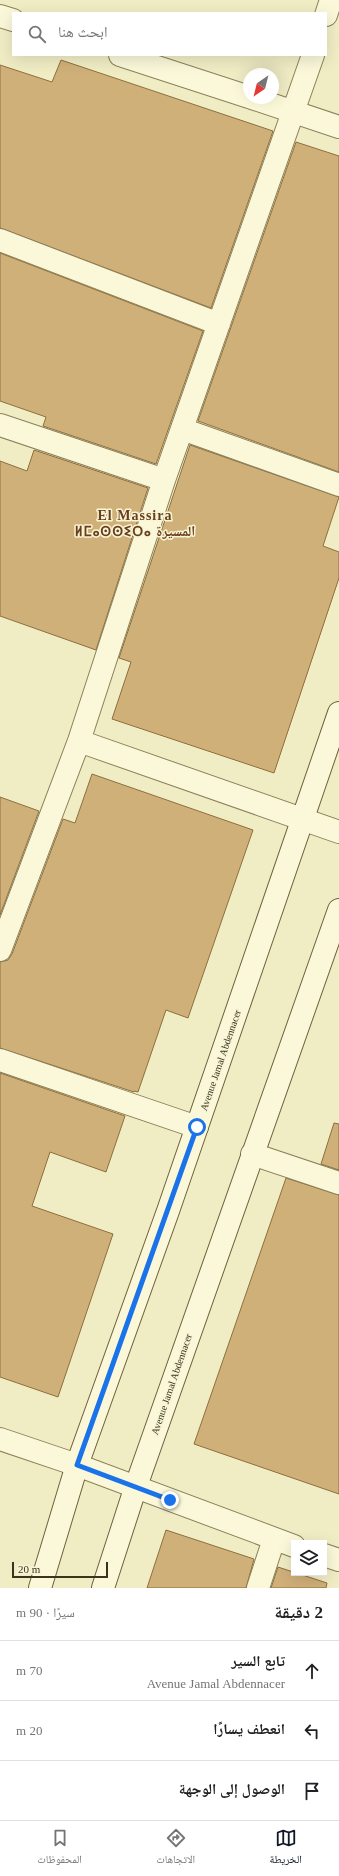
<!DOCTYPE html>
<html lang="ar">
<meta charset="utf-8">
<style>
:root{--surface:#fff;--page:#f2f2f2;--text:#202124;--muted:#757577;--line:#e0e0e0;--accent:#111827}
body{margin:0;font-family:"Times New Roman","Noto Naskh Arabic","Noto Sans Tifinagh",serif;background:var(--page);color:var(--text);direction:rtl}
.controls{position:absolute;right:12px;bottom:12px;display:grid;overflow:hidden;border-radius:0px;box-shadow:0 4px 16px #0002}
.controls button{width:36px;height:36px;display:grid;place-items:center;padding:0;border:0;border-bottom:1px solid var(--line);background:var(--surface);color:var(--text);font:20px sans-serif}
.compass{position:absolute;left:243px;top:68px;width:36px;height:36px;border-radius:50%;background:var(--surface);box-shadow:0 4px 16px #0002;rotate:215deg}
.scale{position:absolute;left:12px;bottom:10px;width:96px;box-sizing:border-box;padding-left:4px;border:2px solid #3c331f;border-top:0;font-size:11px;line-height:14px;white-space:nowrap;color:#3c331f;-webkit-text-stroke:3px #f7f5d5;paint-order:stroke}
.stop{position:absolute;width:12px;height:12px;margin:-9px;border:3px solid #1a73e8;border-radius:50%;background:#fff}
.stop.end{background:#1a73e8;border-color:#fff;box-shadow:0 1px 4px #0008}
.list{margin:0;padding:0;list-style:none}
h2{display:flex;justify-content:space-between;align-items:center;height:52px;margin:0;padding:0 16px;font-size:17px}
h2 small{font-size:13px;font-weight:400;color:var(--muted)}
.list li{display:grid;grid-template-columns:26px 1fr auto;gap:12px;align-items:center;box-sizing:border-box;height:60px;padding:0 16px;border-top:1px solid var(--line)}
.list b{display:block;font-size:15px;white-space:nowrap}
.list p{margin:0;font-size:13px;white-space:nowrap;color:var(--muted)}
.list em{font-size:13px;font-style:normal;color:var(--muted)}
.icon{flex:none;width:22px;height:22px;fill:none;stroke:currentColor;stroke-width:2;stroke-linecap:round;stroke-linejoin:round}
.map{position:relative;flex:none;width:339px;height:1588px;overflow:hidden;direction:ltr}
.search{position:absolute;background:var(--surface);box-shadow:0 4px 16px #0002;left:12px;right:12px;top:12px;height:44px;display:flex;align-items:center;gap:10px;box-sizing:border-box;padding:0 14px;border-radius:0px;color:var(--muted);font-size:15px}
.sheet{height:232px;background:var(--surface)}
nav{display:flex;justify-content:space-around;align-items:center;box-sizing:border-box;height:56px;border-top:1px solid var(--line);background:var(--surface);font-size:11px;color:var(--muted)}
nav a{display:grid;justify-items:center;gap:2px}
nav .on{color:var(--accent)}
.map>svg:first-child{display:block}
.building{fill:#d0b079;stroke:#8d6f3e}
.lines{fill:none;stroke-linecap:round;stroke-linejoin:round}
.street-casing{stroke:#8d805a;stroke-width:24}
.secondary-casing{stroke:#6f613d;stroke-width:24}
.street{stroke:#faf8d9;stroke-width:22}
.secondary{stroke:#faf8d9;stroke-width:22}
.route{stroke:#1a73e8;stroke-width:5}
.labels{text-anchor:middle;stroke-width:3;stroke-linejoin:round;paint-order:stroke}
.street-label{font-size:10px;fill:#3c331f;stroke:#f7f5d5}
.district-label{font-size:14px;font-weight:bold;letter-spacing:1px;fill:#6b3d1c;stroke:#f7f5d5}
</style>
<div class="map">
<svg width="339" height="1588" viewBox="0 0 339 1588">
<rect width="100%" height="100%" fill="#f0edc5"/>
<path class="building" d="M61 60 273 131 211 308 0 228V65L52 82Z
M296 142 339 156V472L198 421Z
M0 253 203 331 156 464 43 426 46 417 0 401Z
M190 445 339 497 323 546 339 552V578L274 773 112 719 131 662 119 658Z
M34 450 148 488 96 650 0 616V461L27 471Z
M92 774 253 830 188 1018 166 1010 138 1092 134 1091V1092L0 1048V962L8 960 12 954 63 819 75 823Z
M0 797 39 811 0 915Z
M0 1073 125 1116 106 1172 50 1152 32 1206 113 1234 58 1397 0 1377Z
M334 1123 339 1124V1170L321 1164Z
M286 1178 339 1195V1494L194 1444Z
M166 1530 254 1559 246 1588H147Z
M278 1567 327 1583 326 1588H271Z"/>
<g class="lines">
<g class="street-casing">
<path id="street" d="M326 15 331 0
M0 16 13 20
M120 55 249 97
M252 98 339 127
M0 240 219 324
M0 425 164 480
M182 429 339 485
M79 741 339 832
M0 950 79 741 164 480 313 55
M0 1060 197 1127
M252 1154 339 1183
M0 1439 77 1465 294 1546
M324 1555 339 1560
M258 1588 274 1539"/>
</g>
<g class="secondary-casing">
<path id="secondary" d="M40 1588 77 1465 168 1211 339 713
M103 1588 136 1486 339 910"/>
</g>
<use href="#street" class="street"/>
<use href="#secondary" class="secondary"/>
</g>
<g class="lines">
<path class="route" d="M170 1500 77 1465 197 1127"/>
</g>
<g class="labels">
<g class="street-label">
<text transform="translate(220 1060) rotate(-71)" y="4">Avenue Jamal Abdennacer</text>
<text transform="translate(171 1384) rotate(-71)" y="4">Avenue Jamal Abdennacer</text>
</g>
<g class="district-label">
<text x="135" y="520">El Massira<tspan x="135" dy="16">ⵍⵎⴰⵙⵙⵉⵔⴰ المسيرة</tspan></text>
</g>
</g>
</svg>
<div class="controls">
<button><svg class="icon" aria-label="layers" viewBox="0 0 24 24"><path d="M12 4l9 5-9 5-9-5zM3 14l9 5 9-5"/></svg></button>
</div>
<svg class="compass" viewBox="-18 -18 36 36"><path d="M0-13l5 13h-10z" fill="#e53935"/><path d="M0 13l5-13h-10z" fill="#757577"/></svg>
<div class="scale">20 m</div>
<div class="stop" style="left:197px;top:1127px"></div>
<div class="stop end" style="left:170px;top:1500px"></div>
<div class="search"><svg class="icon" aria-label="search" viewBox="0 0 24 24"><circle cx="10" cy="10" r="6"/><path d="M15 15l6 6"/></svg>ابحث هنا</div>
</div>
<section class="sheet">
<h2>2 دقيقة<small>سيرًا · 90 m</small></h2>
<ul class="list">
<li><svg class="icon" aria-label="ahead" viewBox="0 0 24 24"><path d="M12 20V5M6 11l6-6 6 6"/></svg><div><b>تابع السير</b><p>Avenue Jamal Abdennacer</p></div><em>70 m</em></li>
<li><svg class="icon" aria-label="left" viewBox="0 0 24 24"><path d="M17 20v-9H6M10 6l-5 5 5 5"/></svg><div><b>انعطف يسارًا</b></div><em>20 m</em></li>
<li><svg class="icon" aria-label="arrive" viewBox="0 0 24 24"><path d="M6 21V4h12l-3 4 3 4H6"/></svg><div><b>الوصول إلى الوجهة</b></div></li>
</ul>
</section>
<nav>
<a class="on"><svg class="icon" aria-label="map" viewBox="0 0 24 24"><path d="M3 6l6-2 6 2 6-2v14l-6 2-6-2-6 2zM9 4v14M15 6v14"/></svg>الخريطة</a>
<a><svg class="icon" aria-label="directions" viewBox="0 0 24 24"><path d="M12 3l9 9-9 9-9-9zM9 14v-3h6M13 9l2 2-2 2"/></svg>الاتجاهات</a>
<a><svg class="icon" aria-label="saved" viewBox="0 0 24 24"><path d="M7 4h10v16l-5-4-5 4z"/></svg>المحفوظات</a>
</nav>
